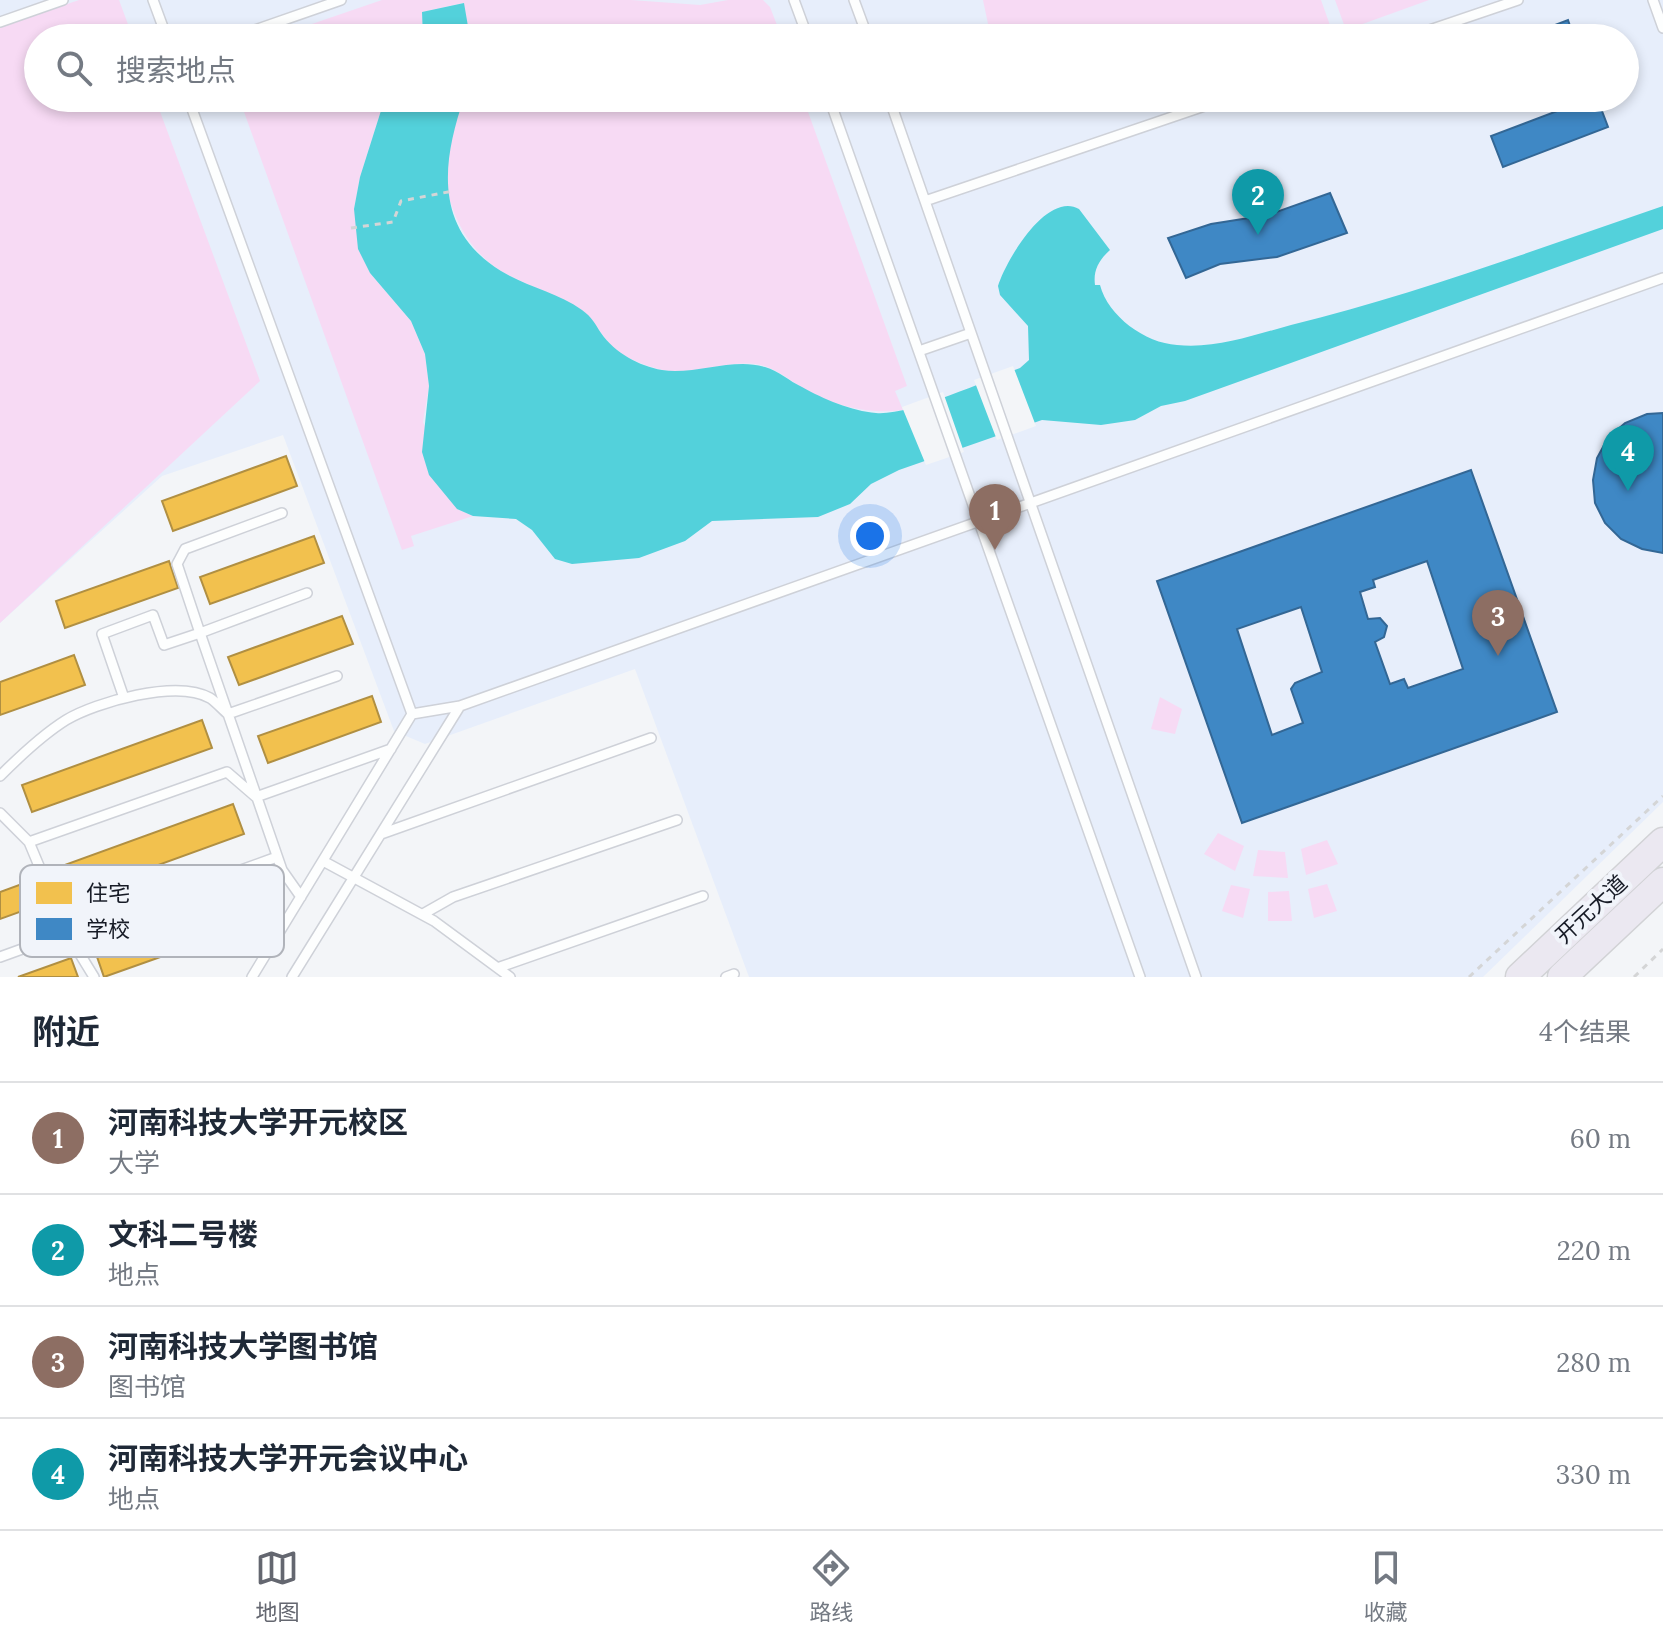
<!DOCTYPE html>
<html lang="zh">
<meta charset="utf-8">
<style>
:root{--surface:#fff;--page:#f6f6f7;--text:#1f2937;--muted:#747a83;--line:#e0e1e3;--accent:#646770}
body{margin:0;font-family:Lora,"Noto Sans SC",serif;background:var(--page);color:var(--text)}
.you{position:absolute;left:870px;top:536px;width:28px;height:28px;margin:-20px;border:6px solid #fff;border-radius:50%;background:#1a73e8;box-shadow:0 0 0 12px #1a73e833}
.badge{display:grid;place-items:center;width:52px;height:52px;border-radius:50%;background:var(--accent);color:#fff;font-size:26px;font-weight:700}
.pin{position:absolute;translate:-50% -66px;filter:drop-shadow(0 2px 4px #0008)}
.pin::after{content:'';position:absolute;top:42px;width:28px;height:24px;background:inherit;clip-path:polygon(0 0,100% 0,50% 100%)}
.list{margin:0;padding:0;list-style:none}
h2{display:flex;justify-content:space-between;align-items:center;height:104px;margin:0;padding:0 32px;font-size:34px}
h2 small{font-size:26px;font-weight:400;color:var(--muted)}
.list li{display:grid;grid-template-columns:52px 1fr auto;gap:24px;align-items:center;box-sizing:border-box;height:112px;padding:0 32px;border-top:2px solid var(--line)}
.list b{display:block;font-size:30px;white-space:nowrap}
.list p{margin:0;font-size:26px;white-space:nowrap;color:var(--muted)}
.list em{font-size:26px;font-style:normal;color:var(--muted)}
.icon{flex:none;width:44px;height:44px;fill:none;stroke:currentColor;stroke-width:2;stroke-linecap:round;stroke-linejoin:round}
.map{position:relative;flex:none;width:1663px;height:977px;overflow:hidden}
.search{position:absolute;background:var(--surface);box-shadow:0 4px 12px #0003;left:24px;right:24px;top:24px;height:88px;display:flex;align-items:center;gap:20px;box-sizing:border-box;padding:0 28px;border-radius:44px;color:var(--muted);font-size:30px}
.sheet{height:552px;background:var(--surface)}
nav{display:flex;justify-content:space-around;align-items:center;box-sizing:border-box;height:112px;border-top:2px solid var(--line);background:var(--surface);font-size:22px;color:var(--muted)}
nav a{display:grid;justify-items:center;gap:4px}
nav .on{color:var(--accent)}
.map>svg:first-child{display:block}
.built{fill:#e7eefb;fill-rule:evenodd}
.green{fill:#f7daf4}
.water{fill:#53d1db}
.pier{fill:#f3f5f8}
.homes{fill:#f2c14e;stroke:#b08f42;stroke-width:2}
.schools{fill:#3f88c5;stroke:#336795;stroke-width:2;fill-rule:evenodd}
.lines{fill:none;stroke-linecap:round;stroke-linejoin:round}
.lane-casing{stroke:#ced1d8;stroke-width:12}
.primary-casing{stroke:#d1d2d5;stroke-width:31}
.path{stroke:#d4d5d6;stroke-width:3;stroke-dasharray:6 6;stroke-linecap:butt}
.lane{stroke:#fdfefe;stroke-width:9}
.primary{stroke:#ebe8f1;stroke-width:28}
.labels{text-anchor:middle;stroke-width:8;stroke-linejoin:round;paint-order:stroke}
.street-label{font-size:22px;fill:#171b26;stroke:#f1f4fa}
.key{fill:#f1f4fa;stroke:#b0b3ba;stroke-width:2}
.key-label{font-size:22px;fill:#171b26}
</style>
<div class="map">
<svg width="1663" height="977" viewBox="0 0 1663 977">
<rect width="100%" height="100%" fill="#f3f5f8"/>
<path class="built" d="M0 0H1663V802L1483 977H749L635 669 425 744 394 731 283 435 162 476 0 623ZM38 38H1625V98H38Z"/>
<path class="green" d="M79 0H119L133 38H38V98H155L260 381 0 623V27Z
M382 0H631L700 5 728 0H763L770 7 782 38H470L463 3 422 12 423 38H271Z
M983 0H1321L1331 28 1301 38H991Z
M1335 0H1429L1346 30Z
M239 98H385L360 177 354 209 370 273 411 321 425 354 429 386 423 422 457 509 473 516 411 536 414 546 402 550Z
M464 98H803L907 386 895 391 903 410C868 415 828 405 798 385 787 378 774 368 761 365 727 358 692 378 658 369 644 365 625 358 614 348 600 335 595 318 578 308 554 292 526 286 501 271 467 250 446 208 445 168 445 144 456 120 464 98Z
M1160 697 1182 709 1175 734 1151 729Z
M1218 833 1244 846 1235 871 1204 854Z
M1327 840 1338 864 1306 875 1301 849Z
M1258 850 1285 852 1288 878 1253 876Z
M1327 884 1337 911 1314 918 1308 889Z
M1231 885 1250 889 1243 918 1222 911Z
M1289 891 1292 921H1268V892Z"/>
<path class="water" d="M464 3 470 38H423L422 12Z
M385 98H464C442 162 433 229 501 271 527 287 557 292 582 310 592 317 595 324 601 333 615 353 639 366 662 370 696 375 733 357 765 367 779 371 789 381 802 387 823 399 852 411 876 413 909 416 986 380 1020 368L1029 360 1028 326 1000 295 998 286C1006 260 1047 191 1079 209L1110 250C1099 260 1093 270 1095 285H1100C1108 316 1145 343 1177 345 1216 349 1254 335 1291 325 1417 294 1540 248 1663 206V229L1185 401 1161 406 1135 420 1101 425 1042 420 899 470 871 484 850 504 818 517 712 521 685 541 639 558 572 564 555 559 532 530 516 519 473 516 457 509 429 475 422 452 429 386 425 354 411 321 370 273 358 249 354 209 360 177Z"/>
<path class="pier" d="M1013 366 1036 426 997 440 974 380Z
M943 392 964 452 926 465 902 407Z"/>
<path class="homes" d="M286 456 297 486 173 531 162 501Z
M314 536 324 563 210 604 200 577Z
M169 561 178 588 65 628 56 601Z
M342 616 353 644 239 685 228 657Z
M74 655 85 685 0 715V682Z
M372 696 381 722 268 763 258 736Z
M202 720 212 748 32 812 22 785Z
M233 804 244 834 59 901 48 871Z
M30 881 39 905 0 919V892Z
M252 891 262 921 104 977 94 948Z
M71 958 78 977H18Z"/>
<path class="schools" d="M1568 20 1574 38H1521Z
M1565 98H1597L1608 127 1503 167 1491 136 1568 107Z
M1330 193 1347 233 1277 257 1220 264 1186 278 1168 238 1211 224 1268 215Z
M1663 413V553L1642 549 1621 539 1605 523 1595 503 1593 480 1597 458 1608 438 1625 423 1647 414Z
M1471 470 1557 712 1242 823 1157 581ZM1427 561 1463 669 1408 688 1404 679 1390 684 1375 642 1384 637 1387 626 1380 618 1368 619 1360 592 1375 587 1373 580ZM1301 607 1322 672 1295 683 1291 689 1303 723 1272 735 1237 629Z"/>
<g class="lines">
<g class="lane-casing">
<path id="lane" d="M153 0 167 38
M794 0 808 38
M854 0 868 38
M1653 0 1663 28
M0 22 63 0
M232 38 341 0
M1406 38 1518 0
M188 98 412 714 460 706 1663 278
M829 98 1140 977
M889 98 1196 977
M925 201 1228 98
M919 351 971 333
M124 698 102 634 153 615 164 645 200 633 177 564 185 549 282 513
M0 776C20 756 42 735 66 720 96 702 177 679 210 698 216 702 222 709 228 714L337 676
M0 813 29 842 227 772 256 797 391 749
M381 834 651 738
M29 842 67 933 94 977
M323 861 434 921 510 977
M301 897 282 870 200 633 307 593
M423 914 453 897 677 820
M0 957 277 857
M500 967 703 896
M252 977 412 714
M292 977 460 706
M726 977 734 974"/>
</g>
<g class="primary-casing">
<path id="primary" d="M1520 977 1663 842
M1562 977 1663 882"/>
</g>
<path class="path" d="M351 228 393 222 401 201 453 191
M1469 977 1663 796
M1634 977 1663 949"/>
<use href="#lane" class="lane"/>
<use href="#primary" class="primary"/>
</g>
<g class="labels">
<g class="street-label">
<text transform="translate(1591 909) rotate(-43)" y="8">开元大道</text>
</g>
</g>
<rect x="20" y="865" width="264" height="92" rx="12" class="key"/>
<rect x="36" y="882" width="36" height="22" fill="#f2c14e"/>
<rect x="36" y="918" width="36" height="22" fill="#3f88c5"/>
<g class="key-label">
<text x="86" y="901">住宅</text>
<text x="86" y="937">学校</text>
</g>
</svg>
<div class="you"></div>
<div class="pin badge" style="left:995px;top:550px;background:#8d6e63">1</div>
<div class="pin badge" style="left:1258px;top:235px;background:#0f9aa8">2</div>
<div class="pin badge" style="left:1498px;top:656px;background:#8d6e63">3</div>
<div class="pin badge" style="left:1628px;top:491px;background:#0f9aa8">4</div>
<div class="search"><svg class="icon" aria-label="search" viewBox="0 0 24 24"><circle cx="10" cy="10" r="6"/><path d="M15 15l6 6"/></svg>搜索地点</div>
</div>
<section class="sheet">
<h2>附近<small>4个结果</small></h2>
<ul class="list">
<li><span class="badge" style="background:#8d6e63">1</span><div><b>河南科技大学开元校区</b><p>大学</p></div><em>60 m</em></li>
<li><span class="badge" style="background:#0f9aa8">2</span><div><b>文科二号楼</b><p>地点</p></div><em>220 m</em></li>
<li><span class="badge" style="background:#8d6e63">3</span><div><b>河南科技大学图书馆</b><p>图书馆</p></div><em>280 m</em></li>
<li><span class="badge" style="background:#0f9aa8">4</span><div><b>河南科技大学开元会议中心</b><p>地点</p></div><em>330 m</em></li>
</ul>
</section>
<nav>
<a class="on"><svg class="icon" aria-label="map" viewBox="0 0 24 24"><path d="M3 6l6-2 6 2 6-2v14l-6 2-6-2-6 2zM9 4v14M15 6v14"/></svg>地图</a>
<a><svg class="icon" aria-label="directions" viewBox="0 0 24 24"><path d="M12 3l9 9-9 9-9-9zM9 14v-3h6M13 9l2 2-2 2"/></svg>路线</a>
<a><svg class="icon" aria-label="saved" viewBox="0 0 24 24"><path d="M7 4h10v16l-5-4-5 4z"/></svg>收藏</a>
</nav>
